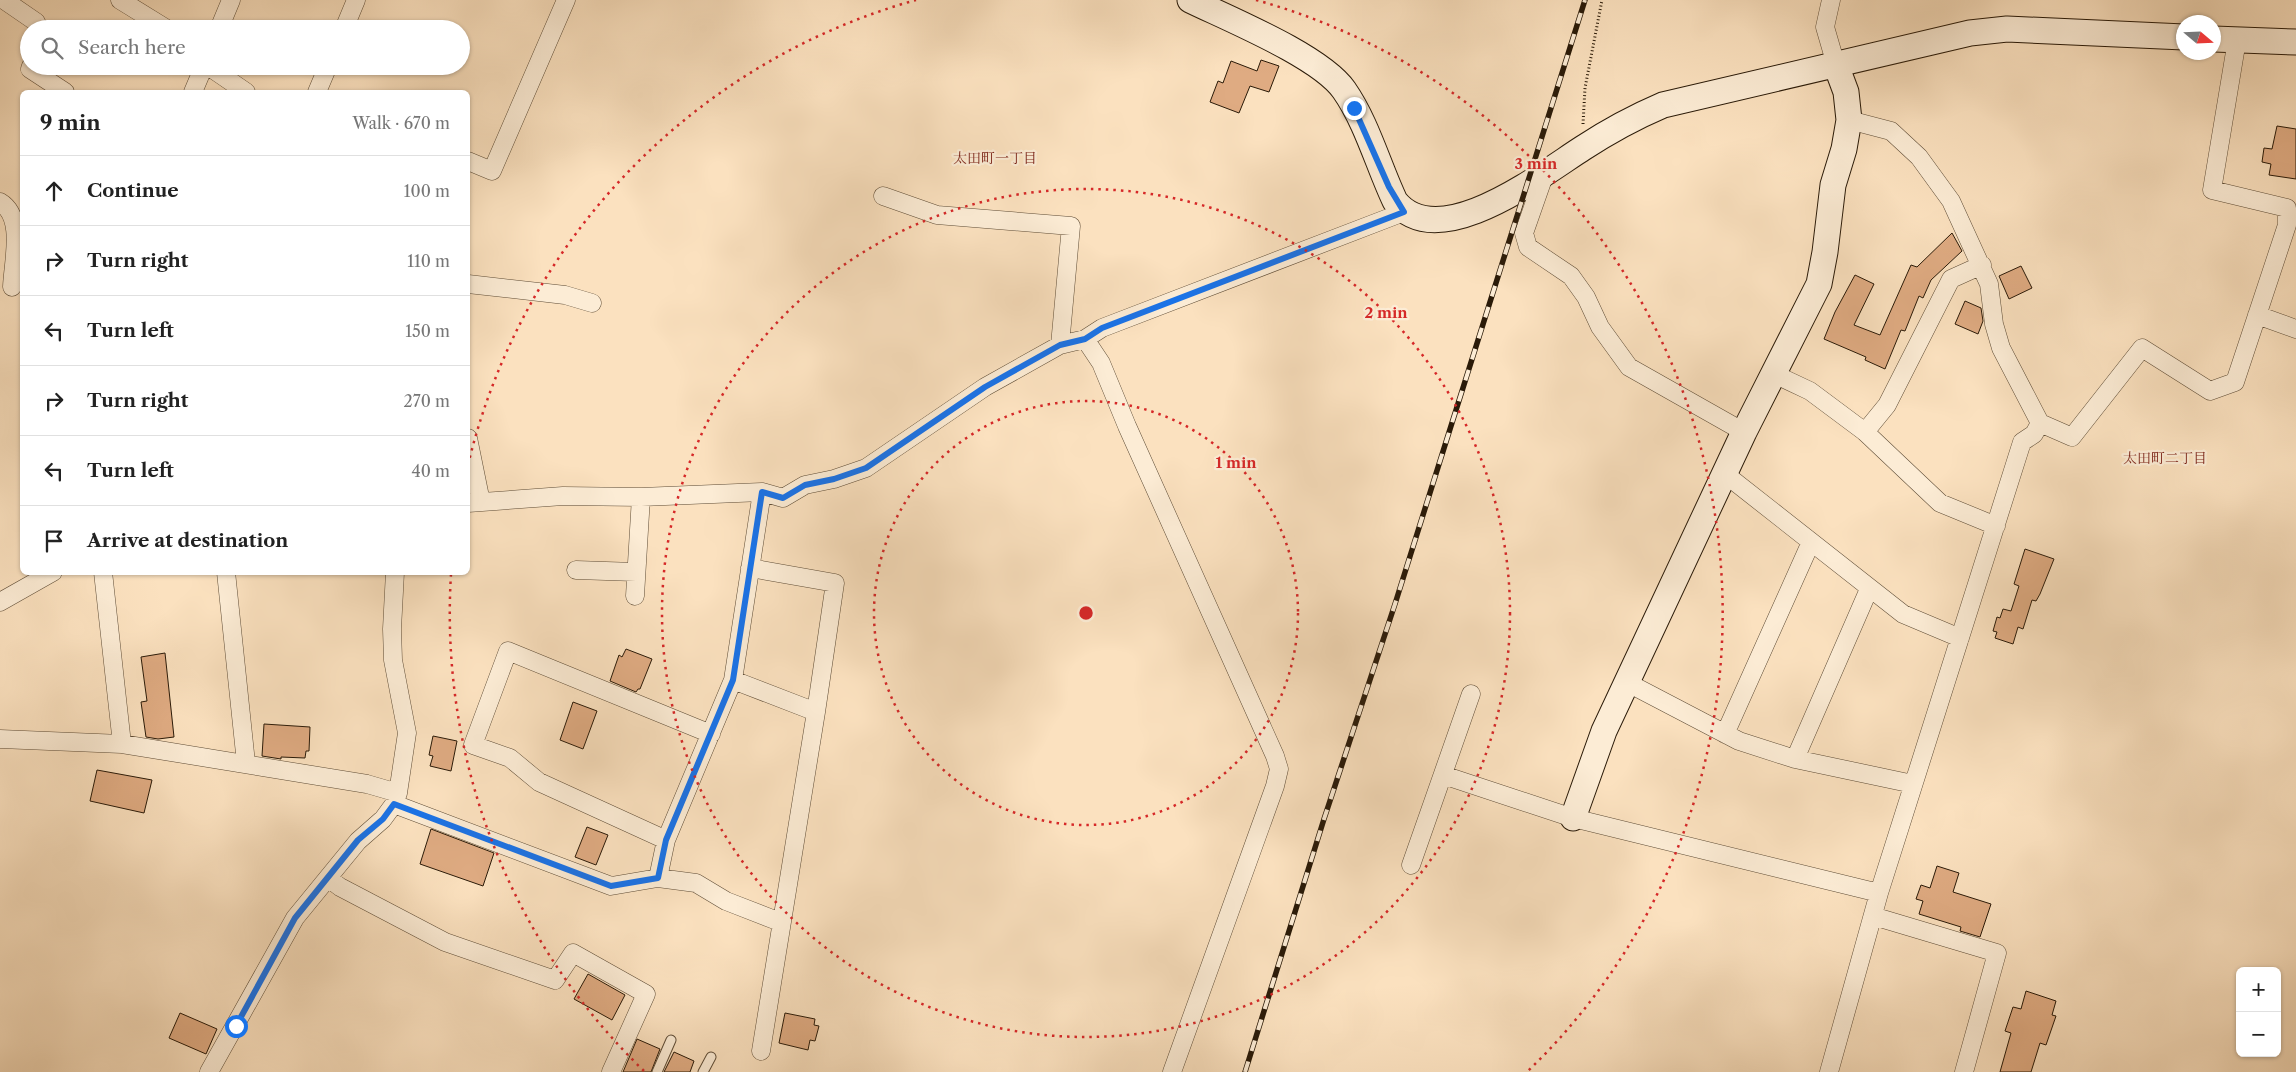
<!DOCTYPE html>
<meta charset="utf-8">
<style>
:root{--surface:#fff;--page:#f6f6f6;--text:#222;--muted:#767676;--line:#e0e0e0}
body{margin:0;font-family:"Libre Caslon Text","Noto Serif JP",serif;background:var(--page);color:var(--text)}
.controls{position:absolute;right:15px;bottom:15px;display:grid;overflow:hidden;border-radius:8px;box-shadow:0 1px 4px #0004}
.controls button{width:45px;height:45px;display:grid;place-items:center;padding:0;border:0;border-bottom:1px solid var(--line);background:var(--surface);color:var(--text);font:25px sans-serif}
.compass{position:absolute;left:2176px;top:15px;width:45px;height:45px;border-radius:50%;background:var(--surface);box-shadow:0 1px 4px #0004;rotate:109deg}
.stop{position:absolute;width:15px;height:15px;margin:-11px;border:4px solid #1a73e8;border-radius:50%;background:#fff}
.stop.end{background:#1a73e8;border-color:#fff;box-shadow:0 1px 5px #0008}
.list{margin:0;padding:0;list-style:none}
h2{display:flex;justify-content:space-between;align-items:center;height:65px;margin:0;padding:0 20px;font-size:21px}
h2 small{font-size:16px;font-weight:400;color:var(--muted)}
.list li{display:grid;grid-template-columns:32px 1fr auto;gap:15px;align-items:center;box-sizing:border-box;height:70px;padding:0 20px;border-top:1px solid var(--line)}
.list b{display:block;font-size:19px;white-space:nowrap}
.list em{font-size:16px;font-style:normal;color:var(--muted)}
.icon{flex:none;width:28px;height:28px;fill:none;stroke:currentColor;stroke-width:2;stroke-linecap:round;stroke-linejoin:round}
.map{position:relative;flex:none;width:2296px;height:1072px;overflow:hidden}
.search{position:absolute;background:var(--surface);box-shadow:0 1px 4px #0004;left:20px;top:20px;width:450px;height:55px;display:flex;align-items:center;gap:12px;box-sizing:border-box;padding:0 18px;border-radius:28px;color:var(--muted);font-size:19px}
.panel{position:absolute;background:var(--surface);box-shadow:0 1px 4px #0004;left:20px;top:90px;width:450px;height:485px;border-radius:8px}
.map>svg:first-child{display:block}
.building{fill:#dfab82;stroke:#2a1a08}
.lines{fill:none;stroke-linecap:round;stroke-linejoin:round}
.lane-casing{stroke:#5e4c36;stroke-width:11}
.street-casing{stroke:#5e4c36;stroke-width:19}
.secondary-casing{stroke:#2a1a08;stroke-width:27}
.path{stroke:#2a1a08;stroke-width:3;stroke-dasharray:1 2.5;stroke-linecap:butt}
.lane{stroke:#fcecd5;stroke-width:9}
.street{stroke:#fcecd5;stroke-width:18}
.secondary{stroke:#fcecd5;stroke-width:25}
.rail-casing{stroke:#2a1a08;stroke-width:5.5}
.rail{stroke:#fcecd5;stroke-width:4;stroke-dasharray:11;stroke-linecap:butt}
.route{stroke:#1a73e8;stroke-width:6}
.ring{fill:none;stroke:#d62828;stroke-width:2.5;stroke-dasharray:2.5 5}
.labels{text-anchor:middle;stroke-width:4.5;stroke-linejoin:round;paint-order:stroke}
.neighbourhood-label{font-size:14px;fill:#7a1f14;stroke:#fcecd5}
.centre{fill:#d62828;stroke:#fcecd5;stroke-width:2.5}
.ring-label{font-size:15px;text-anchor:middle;font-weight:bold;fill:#d62828;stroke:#fcecd5;stroke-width:4.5;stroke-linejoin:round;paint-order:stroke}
</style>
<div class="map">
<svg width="2296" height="1072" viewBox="0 0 2296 1072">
<rect width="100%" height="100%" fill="#fbe1bf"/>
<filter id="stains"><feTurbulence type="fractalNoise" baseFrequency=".004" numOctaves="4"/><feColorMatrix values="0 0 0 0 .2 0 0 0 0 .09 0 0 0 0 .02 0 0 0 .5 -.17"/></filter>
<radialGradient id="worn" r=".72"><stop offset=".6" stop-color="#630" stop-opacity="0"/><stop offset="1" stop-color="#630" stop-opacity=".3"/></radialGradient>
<path class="building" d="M1261 60 1279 66 1269 92 1250 86 1239 113 1210 102 1218 81 1223 83 1231 61 1257 71Z
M2277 126 2296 129V179L2269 175 2271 164 2262 162 2264 148 2272 149Z
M1952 233 1962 251 1931 280 1923 298 1919 296 1905 331 1901 330 1885 369 1865 360 1866 357 1824 339 1835 312 1855 275 1874 284 1854 325 1880 335 1911 265 1917 267Z
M2021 266 2032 288 2009 299 1999 276Z
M1965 301 1981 308 1983 321 1978 334 1955 324Z
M2025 549 2054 559 2040 594 2036 601 2032 600 2023 629 2018 627 2013 644 1995 638 1997 632 1993 631 1997 617 2000 618 2003 609 2011 611 2019 586 2014 584Z
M626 649 652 659 640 689H638L636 692 610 681 619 655 622 657Z
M165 653 174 737 158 739 146 737 141 702 147 701 141 657Z
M573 702 597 711 583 749 560 740Z
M264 724 310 727 309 751H306L305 758 281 757V759L262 756Z
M433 736 457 741 451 771 430 766 433 756 429 755Z
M97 770 152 780 144 813 90 801Z
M587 827 608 835 596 865 575 857Z
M431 829 494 853 483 886 420 864Z
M1937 866 1959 873 1953 892 1991 904 1980 937 1960 931 1961 927 1919 914 1923 901 1916 899 1921 885 1930 888Z
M588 974 625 995 612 1020 574 999Z
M2026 991 2056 1001 2052 1015 2056 1016 2046 1045 2040 1043 2031 1072H2000L2011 1033 2005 1031 2013 1007 2021 1009Z
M180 1013 217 1029 206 1054 169 1038Z
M785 1013 815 1019 814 1025 819 1026 815 1041 810 1040 808 1050 779 1043Z
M637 1039 660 1049 651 1072H623Z
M674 1052 694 1061 690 1072H664Z"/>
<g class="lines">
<g class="lane-casing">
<path id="lane" d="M657 1072 671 1040
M703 1072 711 1057"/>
</g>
<g class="street-casing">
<path id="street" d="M4 0 36 22 39 29
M120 0 167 29
M1831 0 1825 27 1836 65
M219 29 231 0
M344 29 356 0
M31 66 30 69 65 92
M208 66 246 92
M193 92 204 66
M317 92 328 66
M468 161 492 171 566 0
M1545 173 1524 233 1528 247 1571 276 1586 297 1600 327 1629 367 1744 432
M883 196 937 215 1071 226 1060 345
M0 202C25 217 13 261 12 287
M468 284 565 295 592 303
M2257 315 2296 329
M1085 339 1101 363 1127 426 1275 756 1279 769 1275 786 1172 1072
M1774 374 1810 391 1865 432 1940 503 1996 526
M2040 423 2072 437 2142 348 2210 391 2235 382 2287 225V208L2212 190 2237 40
M1865 432 1887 405 1951 279 1982 265
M468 438 481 502
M1725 474 1903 614 1960 638
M468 503 563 496 641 497 762 492 783 498 805 485 834 479 866 468 985 387 1060 345 1085 339 1102 328 1404 212
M750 568 835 583 816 712 761 1051
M576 570 636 572
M103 572 122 744
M226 572 246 763
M635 596 641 497
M0 602 53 572
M733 680 816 712
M1628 683 1739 741 1795 759 1913 784
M1725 734 1811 542
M0 739 122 744 367 784 398 793
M1795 759 1869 589
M1443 775 1573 818 1879 893
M394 804 611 886 658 878 666 840 733 680 762 492
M666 840 539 782 510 758 473 745 508 651 711 734
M1411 865 1471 694
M328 878 340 887 445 942 555 980 573 953 646 994 611 1072
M658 878 696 883 726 901 780 922
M1873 916 1997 953 1964 1072
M209 1072 295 918 358 841 383 819 394 804 398 793 407 733 393 660 392 629 395 572
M1829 1072 1879 893 2022 442 2034 434 2040 423 2001 348 1994 324 1989 284 1951 201 1919 157 1891 131 1849 120"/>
</g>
<g class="secondary-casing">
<path id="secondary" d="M1190 0C1229 19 1320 56 1344 90 1367 123 1378 165 1395 201 1438 256 1542 174 1583 148 1609 131 1635 117 1663 105L1970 33 2007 29 2184 37
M2214 39 2296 42
M1573 818 1604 731 1744 432 1819 284 1825 252 1833 185 1844 149 1849 120 1846 92 1836 65"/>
</g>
<path class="path" d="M1583 124 1585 88 1602 0"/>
<use href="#lane" class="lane"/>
<use href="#street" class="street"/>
<use href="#secondary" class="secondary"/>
<g class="rail-casing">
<path id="rail" d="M1245 1072 1324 819 1395 604 1585 0"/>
</g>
<use href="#rail" class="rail"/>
</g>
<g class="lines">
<path class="route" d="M236 1026 295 918 358 840 383 819 394 804 611 886 658 878 666 840 733 680 762 492 783 498 805 485 834 479 866 468 985 387 1060 345 1085 339 1102 328 1404 212 1389 187 1354 108"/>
</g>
<g class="ring">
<circle cx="1086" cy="613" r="212"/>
<circle cx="1086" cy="613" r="424"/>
<path d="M644 1071A636 636 0 0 1 451 574M468 465A636 636 0 0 1 916 0M1256 0A636 636 0 0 1 1528 1071"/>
</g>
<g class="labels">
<g class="neighbourhood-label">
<text x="995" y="163">太田町一丁目</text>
<text x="2165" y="463">太田町二丁目</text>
</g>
</g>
<circle cx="1086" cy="613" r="8" class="centre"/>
<g class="ring-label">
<text x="1536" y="169">3 min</text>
<text x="1386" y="318">2 min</text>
<text x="1236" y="468">1 min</text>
</g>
<rect width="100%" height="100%" filter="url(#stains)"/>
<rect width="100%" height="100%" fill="url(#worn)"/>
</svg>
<div class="controls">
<button>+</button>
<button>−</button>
</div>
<svg class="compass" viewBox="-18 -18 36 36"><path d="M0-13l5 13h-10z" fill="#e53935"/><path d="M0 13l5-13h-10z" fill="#767676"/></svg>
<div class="stop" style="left:236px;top:1026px"></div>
<div class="stop end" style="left:1354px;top:108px"></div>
<div class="search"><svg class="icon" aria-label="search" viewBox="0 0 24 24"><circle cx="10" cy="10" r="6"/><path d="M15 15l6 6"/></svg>Search here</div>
<section class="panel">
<h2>9 min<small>Walk · 670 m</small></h2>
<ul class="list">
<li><svg class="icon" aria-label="ahead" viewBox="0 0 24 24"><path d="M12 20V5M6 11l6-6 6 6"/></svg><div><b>Continue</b></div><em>100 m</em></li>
<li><svg class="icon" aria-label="right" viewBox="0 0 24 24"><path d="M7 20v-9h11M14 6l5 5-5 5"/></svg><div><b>Turn right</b></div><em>110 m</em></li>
<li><svg class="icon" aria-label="left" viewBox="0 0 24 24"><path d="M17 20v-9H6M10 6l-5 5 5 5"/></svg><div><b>Turn left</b></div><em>150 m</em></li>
<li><svg class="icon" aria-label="right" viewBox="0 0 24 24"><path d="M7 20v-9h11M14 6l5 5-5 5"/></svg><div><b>Turn right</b></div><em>270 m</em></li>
<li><svg class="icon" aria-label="left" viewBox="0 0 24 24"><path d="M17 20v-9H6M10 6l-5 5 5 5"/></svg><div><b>Turn left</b></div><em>40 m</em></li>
<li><svg class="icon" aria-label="arrive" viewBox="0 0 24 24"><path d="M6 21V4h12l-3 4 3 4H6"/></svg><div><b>Arrive at destination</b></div></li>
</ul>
</section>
</div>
